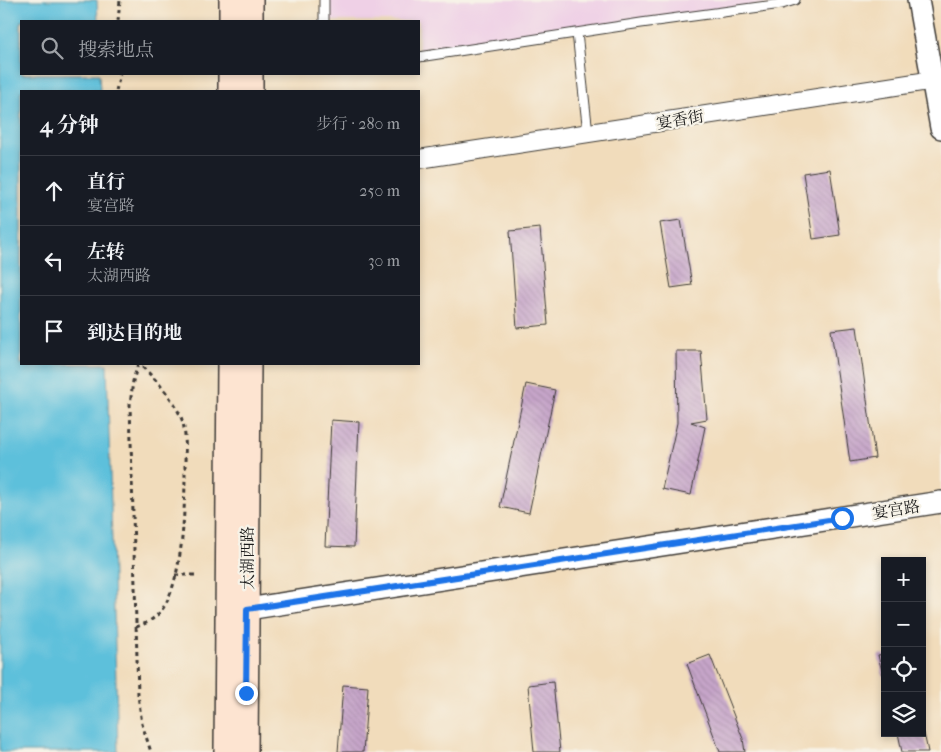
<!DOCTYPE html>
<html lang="zh">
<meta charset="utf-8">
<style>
:root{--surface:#171b24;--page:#242831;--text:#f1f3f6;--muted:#9ea1a6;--line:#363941}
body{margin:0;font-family:"IM FELL French Canon","Noto Serif SC",serif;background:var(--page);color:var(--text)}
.controls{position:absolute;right:15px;bottom:15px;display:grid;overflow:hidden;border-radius:0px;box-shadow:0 2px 8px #0003}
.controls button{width:45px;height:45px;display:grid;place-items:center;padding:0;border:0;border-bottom:1px solid var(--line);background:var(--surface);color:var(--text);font:25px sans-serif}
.stop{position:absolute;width:15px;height:15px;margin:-11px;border:4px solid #1a73e8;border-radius:50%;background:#fff}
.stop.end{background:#1a73e8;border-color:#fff;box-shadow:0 1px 5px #0008}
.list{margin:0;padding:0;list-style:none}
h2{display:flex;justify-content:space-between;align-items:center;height:65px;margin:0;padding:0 20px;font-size:21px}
h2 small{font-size:16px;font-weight:400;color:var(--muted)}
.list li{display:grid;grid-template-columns:32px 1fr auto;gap:15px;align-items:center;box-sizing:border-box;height:70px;padding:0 20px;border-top:1px solid var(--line)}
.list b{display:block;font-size:19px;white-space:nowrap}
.list p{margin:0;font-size:16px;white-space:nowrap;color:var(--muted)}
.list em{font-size:16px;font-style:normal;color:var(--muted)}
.icon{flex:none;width:28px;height:28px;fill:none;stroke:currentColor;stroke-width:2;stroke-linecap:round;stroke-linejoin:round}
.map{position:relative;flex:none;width:941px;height:752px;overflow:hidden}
.search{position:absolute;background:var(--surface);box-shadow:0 2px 8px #0003;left:20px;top:20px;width:400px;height:55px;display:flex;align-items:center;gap:12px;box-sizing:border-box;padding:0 18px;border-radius:0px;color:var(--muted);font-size:19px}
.panel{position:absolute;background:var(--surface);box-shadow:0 2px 8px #0003;left:20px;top:90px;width:400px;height:275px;border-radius:0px}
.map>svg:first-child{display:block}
.built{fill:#efd0e6}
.water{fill:#5dc0db;stroke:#3c6e7c}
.building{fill:url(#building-back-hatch)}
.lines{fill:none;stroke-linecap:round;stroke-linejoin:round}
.service-casing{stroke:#3c3934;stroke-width:11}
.minor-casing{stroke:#3c3934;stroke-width:20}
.tertiary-casing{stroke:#3c3934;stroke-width:24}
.secondary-casing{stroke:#3c3934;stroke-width:28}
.path{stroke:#3c3934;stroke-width:3;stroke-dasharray:4 4;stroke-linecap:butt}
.service{stroke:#fff;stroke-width:9}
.minor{stroke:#fff;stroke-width:18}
.tertiary{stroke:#fff;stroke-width:21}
.secondary{stroke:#fde4d1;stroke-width:25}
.route{stroke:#1a73e8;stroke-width:6}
.labels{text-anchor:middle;stroke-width:4.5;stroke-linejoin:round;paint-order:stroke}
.street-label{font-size:16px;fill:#1c1c1c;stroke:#f7f3e8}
</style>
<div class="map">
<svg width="941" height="752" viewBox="0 0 941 752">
<defs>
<pattern id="building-back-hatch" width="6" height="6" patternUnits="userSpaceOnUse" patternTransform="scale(1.25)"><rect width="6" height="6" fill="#c6a5c9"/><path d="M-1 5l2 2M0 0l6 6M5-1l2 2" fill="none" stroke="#aa8dac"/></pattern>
</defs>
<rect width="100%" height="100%" fill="#f7f3e8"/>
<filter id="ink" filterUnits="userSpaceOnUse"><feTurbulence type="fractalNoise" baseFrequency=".02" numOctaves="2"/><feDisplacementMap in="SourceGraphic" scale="10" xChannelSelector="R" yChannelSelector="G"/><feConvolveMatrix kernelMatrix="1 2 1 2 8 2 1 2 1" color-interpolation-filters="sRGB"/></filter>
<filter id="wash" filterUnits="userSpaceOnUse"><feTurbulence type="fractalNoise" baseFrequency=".0096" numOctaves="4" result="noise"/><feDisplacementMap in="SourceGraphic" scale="20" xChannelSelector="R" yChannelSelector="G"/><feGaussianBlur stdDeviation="1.12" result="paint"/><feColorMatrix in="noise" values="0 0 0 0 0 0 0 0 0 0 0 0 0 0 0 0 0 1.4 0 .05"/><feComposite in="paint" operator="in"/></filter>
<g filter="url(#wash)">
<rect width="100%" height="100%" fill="#f1dcbb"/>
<path class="built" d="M329 0H795L419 54V21H329Z"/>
<path class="water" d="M0 0H97L98 21H21V74H99L100 91H21V364H107L118 752H0Z"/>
<g id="blocks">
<path class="building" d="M830 169 840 235 813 239 803 173Z
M681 220 692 285 671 288 660 223Z
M540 228 548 325 517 328 510 231Z
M857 327 875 458 850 462 831 330Z
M676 351H701L707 419 691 422 705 427 691 495 662 489 677 423Z
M526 384 555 390 529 513 500 507Z
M331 420 359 422 354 547 325 546Z
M885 654V680H884L878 655Z
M710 655 743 739 745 752H720L687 664Z
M553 682 560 752H534L528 685Z
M343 685 368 687 363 752H338Z
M898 733H924L928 752H902Z"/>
</g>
</g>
<g filter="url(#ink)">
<use href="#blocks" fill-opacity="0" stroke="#3c3934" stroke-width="1"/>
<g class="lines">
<g class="service-casing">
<path id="service" d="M324 0V21
M577 33 588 133
M419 57 641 23 782 4 795 0"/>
</g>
<g class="minor-casing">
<path id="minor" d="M419 159 941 79"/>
</g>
<g class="tertiary-casing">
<path id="tertiary" d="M918 0 941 128
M229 609H247L941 502"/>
</g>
<g class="secondary-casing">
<path id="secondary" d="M232 21V0
M250 21V0
M231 91V74
M250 91V74
M227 752 230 364
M245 752 248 364"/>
</g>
<path class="path" d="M118 21 120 0
M116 91 120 74
M138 364 133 381 130 405 138 695 142 724 151 752
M175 575H195
M136 627C146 624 154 619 161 611 184 581 185 503 185 466 185 450 187 432 181 417 172 397 155 378 139 364"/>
<use href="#service" class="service"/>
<use href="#minor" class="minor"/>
<use href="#tertiary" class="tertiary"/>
<use href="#secondary" class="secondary"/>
</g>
</g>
<g class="lines" filter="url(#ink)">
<path class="route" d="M246 693 247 609 842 518"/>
</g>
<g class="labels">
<g class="street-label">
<text transform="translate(680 119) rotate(-9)" y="6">宴香街</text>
<text transform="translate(896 509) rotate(-9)" y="6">宴宫路</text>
<text transform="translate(247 558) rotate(-90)" y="6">太湖西路</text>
</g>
</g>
</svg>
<div class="controls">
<button>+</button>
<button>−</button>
<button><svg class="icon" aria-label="locate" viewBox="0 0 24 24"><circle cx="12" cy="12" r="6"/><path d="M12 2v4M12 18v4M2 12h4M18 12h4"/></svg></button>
<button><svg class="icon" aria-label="layers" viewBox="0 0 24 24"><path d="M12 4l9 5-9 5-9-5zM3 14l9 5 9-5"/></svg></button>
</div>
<div class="stop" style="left:842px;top:518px"></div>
<div class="stop end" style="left:246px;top:693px"></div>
<div class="search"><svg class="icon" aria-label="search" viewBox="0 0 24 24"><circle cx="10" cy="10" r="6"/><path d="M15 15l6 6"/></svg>搜索地点</div>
<section class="panel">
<h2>4 分钟<small>步行 · 280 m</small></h2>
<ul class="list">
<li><svg class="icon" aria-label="ahead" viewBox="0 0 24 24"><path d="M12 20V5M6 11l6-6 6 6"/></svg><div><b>直行</b><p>宴宫路</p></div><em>250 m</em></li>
<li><svg class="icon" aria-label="left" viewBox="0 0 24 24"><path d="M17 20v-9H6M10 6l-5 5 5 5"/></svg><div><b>左转</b><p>太湖西路</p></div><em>30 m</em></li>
<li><svg class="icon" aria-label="arrive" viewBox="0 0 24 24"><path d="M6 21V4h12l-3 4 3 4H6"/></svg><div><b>到达目的地</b></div></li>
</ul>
</section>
</div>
